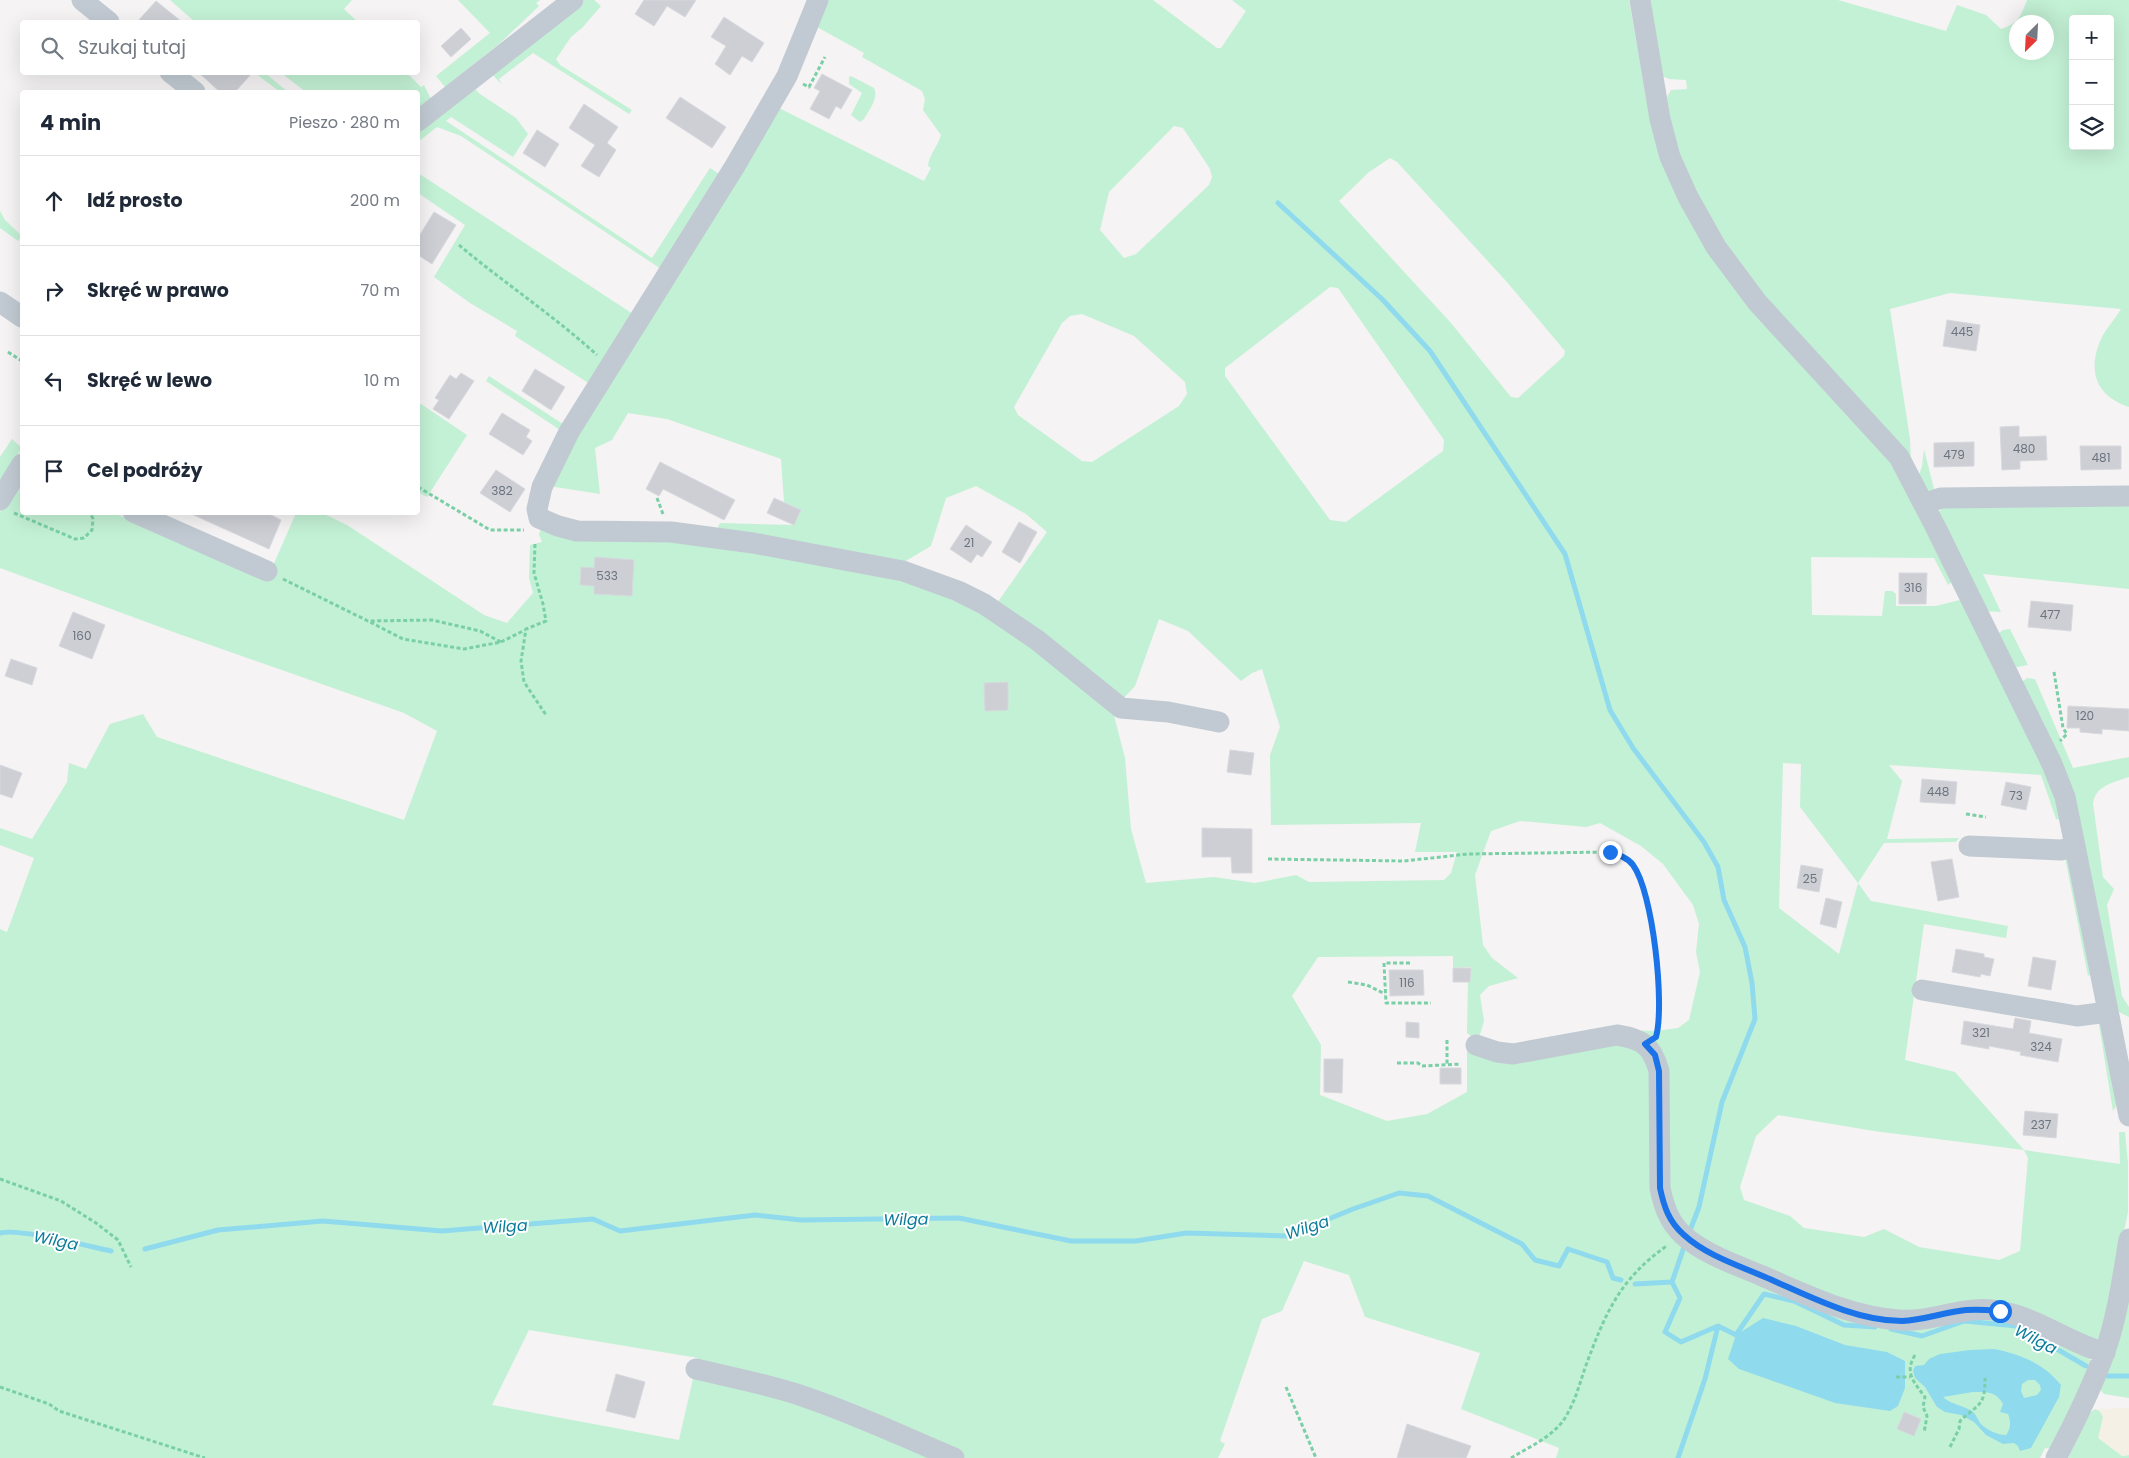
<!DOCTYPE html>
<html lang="pl">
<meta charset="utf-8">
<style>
:root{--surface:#fff;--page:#f6f6f7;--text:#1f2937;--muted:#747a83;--line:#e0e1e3}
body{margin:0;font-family:Poppins,sans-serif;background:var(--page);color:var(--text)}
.controls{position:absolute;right:15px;top:15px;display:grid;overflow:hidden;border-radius:5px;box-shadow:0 5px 20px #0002}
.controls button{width:45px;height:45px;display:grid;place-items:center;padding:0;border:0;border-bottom:1px solid var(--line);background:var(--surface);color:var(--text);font:25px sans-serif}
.compass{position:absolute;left:2009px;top:15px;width:45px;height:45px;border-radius:50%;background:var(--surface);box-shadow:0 5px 20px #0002;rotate:204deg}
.stop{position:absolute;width:15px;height:15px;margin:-11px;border:4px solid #1a73e8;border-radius:50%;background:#fff}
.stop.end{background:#1a73e8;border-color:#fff;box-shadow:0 1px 5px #0008}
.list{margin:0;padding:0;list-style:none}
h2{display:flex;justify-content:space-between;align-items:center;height:65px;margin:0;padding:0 20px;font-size:21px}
h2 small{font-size:16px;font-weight:400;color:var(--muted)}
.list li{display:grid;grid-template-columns:32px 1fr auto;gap:15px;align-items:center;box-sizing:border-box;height:90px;padding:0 20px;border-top:1px solid var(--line)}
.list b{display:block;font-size:19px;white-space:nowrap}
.list em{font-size:16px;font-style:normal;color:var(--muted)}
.icon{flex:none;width:28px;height:28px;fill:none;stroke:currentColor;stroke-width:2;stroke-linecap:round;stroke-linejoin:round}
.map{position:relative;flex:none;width:2129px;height:1458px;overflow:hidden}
.search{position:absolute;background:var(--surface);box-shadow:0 5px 20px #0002;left:20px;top:20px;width:400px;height:55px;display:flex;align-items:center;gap:12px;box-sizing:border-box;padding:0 18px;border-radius:5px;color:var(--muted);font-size:19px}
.panel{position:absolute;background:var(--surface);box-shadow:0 5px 20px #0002;left:20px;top:90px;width:400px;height:425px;border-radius:5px}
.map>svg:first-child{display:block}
.green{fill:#c3f1d5;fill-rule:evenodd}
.sand{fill:#f5f0e5}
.water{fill:#90daee;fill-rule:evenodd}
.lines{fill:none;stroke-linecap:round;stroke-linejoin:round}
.stream{stroke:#90daee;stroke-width:5}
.building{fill:#cdcfd5;stroke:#d7d9de}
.path{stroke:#7ad0a6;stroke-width:3;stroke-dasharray:4 2.5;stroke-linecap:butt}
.minor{stroke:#c1cad2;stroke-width:21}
.route{stroke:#1a73e8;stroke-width:6}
.labels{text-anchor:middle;stroke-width:4;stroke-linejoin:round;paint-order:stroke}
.number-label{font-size:12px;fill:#6b747e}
.water-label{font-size:16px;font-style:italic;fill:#0c7c9b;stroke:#fff}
</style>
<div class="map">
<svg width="2129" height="1458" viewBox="0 0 2129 1458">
<rect width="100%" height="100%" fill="#f5f3f3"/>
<path class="green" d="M170 0H352L344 9 358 22H195Z
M458 0H540L536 3 539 6 500 43 445 87 436 76 490 33Z
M585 0H594L601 6 583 27 571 37 556 59 560 65 632 110 629 114 533 53 499 79 502 85 491 73Z
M823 0H1153L1217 48H1221L1246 11 1232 0H1629L1647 103 1661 156 1686 210 1712 255 1739 294 1773 333 1864 427 1891 462 1954 580 1948 585 1934 558 1811 557 1812 615 1882 616 1885 591H1892L1896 594V606H1936L1964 599 2047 768 2064 820 2056 819 2041 775 1889 765 1902 781 1887 839 1959 838 1956 842 1884 843 1858 883 1871 901 2008 926 2006 938 1924 924 1905 1060 1955 1072 2024 1150 2120 1164 2119 1132H2125L2128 1163V1212L2111 1296 2097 1343C2080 1345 2063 1330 2048 1323 2032 1316 2016 1309 1998 1306 1970 1300 1943 1314 1915 1315 1876 1317 1841 1302 1805 1288L1794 1295C1828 1308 1862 1323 1899 1325 1919 1326 1939 1318 1959 1315 1999 1310 2032 1325 2067 1343 2075 1348 2090 1353 2091 1364L2075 1405 2053 1449 2045 1448 2040 1458H1556L1559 1448 1461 1409 1480 1353 1365 1317 1349 1275 1304 1261 1282 1311 1262 1319 1220 1441 1225 1444 1218 1458H965L821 1398 757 1378 697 1364 698 1358 529 1330 492 1405 679 1440 694 1374C786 1390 860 1423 945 1458H0V929L7 932 34 858 0 845V828L32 839 67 782 69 763 86 769 110 724 143 714 157 737 404 820 437 731 404 713 179 634 0 568V512L22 477V512L114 513 270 579 276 570 272 568 296 513H322L347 525 484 615 507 623 533 593 529 578 530 545 542 542 539 534 541 529 546 527 574 535 671 536 753 546 913 579 952 593 994 616 1050 655 1112 708 1125 758 1131 829 1146 883 1214 877 1255 883 1296 875 1309 882 1444 880 1451 873 1457 852H1415L1421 823 1271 825 1270 755 1280 727 1262 669 1252 673 1241 681 1188 631 1159 619 1135 686 1121 701 1054 648 995 606 1047 532 1026 514 976 486 946 498 931 546 899 565 715 533 720 523 794 525 801 511 784 502 781 459 667 419 628 413 612 440 595 448 600 494 549 486 575 432 652 313 745 158 794 70 802 52 805 53 779 108 924 181 931 168 928 166C929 155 938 146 941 135L923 110 925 99 922 91 862 57 864 53 817 27 810 42 807 38ZM1174 126 1183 128 1210 169 1212 177 1209 185 1136 254 1124 258 1100 230 1109 192ZM1390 158 1397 162 1506 281 1565 351 1564 356 1518 398 1511 397 1451 323 1339 201 1369 172ZM1330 287 1338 288 1444 440 1443 451 1346 522 1330 520 1225 376V368ZM1082 314 1134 336 1185 382 1187 394 1179 406 1092 462 1082 461 1018 415 1014 407 1062 323 1070 316ZM1783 763 1801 764 1800 807 1858 883 1839 954 1779 908ZM1520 821 1586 827 1600 823 1641 846 1663 864 1693 905 1699 924 1696 952 1700 972 1689 1020 1678 1028 1655 1031 1625 1030 1520 1046 1499 1045 1479 1038 1484 1021 1480 995 1489 986 1518 978 1492 958 1483 945 1475 875 1491 831ZM1453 956V968L1471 967 1470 982H1468L1467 1033C1483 1045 1497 1049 1517 1049L1625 1033C1648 1038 1658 1045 1663 1068L1664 1178 1666 1198 1672 1213 1678 1222 1675 1230C1662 1218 1659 1204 1656 1187V1073C1648 1050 1642 1044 1619 1040L1515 1058 1486 1053 1467 1044V1092L1427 1114 1387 1121 1320 1095 1321 1045 1292 996 1318 957ZM1778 1115 1874 1131 2024 1150 2028 1158 2020 1251 1999 1260 1919 1247 1884 1229 1864 1237 1804 1228 1790 1216 1744 1200 1740 1187 1756 1136Z
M1646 0H1838L1946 31 1957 5 1986 15 2001 29C2018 24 2021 16 2027 0H2129V407C2093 395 2087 367 2103 335 2108 326 2116 318 2121 309L1950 293 1890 309 1910 439 1911 461 1737 264 1676 157 1667 97 1671 90 1687 89 1686 80 1669 79 1660 75ZM2073 19H2110V146H2073ZM2016 22H2046V52H2016Z
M255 73H265L288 92H280Z
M281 73H407L421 87 424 85 431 99 418 110V92H306Z
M851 76 874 88C879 98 869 110 864 119L860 122 851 115 862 93 849 84V77Z
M473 87 480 94 516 118 528 134 513 157 451 117 446 121 652 258 710 168 724 177 664 271 461 136 437 127 418 142V130Z
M418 173 636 316 590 384 515 336 517 331 470 303 434 277 465 225 418 193Z
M0 211 5 220 22 236 18 241 0 228Z
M489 376 566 426 563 432 486 381Z
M418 402 467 435 427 497 418 492Z
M12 439 22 448 0 480V457Z
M1924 449 1935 493 1923 490 1918 478 1922 466Z
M2129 500V589L1983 574 2001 612 1985 611 1936 516 1944 505Z
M2010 629 2028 665 2012 668 1996 635 2003 630Z
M2027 678 2035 679 2073 768 2129 757V777C2113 783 2096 785 2093 803L2103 877 2114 889 2107 905 2122 996 2129 1007V1017L2119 1012 2022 682Z
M2065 857H2071L2094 973 2088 976Z
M2098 1019H2103L2118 1103 2113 1111Z
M2129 1278V1398L2104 1394 2099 1388Z
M2095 1409 2100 1411 2122 1456 2129 1455V1458H2068L2090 1413Z"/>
<path class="sand" d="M2129 1408V1455L2122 1456 2098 1438 2103 1417 2100 1411 2095 1409Z"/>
<path class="water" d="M1763 1318 1796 1326 1845 1345 1887 1352 1905 1361V1388L1898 1406 1890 1411 1835 1403 1739 1369 1728 1359 1736 1335Z
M1994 1349C2020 1354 2045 1364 2061 1385L2059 1397 2031 1448 2020 1451 2018 1446 2014 1443 2003 1444 1986 1435 1974 1422 1961 1415 1945 1412 1937 1407 1925 1387 1915 1378 1913 1371 1915 1366 1924 1365 1929 1359 1940 1354 1970 1350ZM2028 1380H2035L2040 1385 2041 1390 2037 1395 2024 1398 2021 1391 2022 1384ZM1973 1392C1986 1392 1996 1391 2003 1404L2000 1412 2008 1414C2011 1421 2011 1429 2006 1435 1997 1435 1987 1430 1981 1424 1978 1420 1976 1414 1972 1411 1962 1405 1952 1405 1943 1397Z"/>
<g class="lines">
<path class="stream" d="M1278 203 1382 299 1430 351 1565 554 1610 710 1633 748 1704 842 1718 867 1724 900 1745 947 1752 983 1755 1019 1722 1102 1699 1207 1689 1233
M0 1233C20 1228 87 1246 111 1251
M145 1249 218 1230 323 1221 442 1231 593 1219 620 1231 755 1215 801 1220 959 1218 1071 1241H1136L1186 1233 1287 1236 1353 1209 1399 1193 1428 1196 1522 1244 1535 1260 1559 1266 1568 1249 1607 1262 1613 1278 1621 1280
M1672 1282 1680 1298 1665 1332 1681 1342 1718 1326 1736 1335 1764 1294 1794 1301 1844 1325 1875 1327
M1672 1282 1685 1244
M1635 1284 1672 1282
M1891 1329 1922 1336 1964 1321 2017 1326 2086 1366
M2108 1376H2129
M1678 1458 1705 1379 1718 1326"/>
</g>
<path class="building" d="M644 0H696L685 17 667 6 654 26 635 14Z
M156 1 182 22H137Z
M724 17 764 43 752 62 742 56 730 75 715 64 726 46 711 37Z
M461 28 471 39 451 57 441 46Z
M198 72H253L235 92H220Z
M822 74 852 90 841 109 836 106 829 119 810 109 820 91 814 88Z
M680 97 726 127 712 148 666 118Z
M584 104 618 127 607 143 616 150 599 177 581 166 595 145 569 128Z
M537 130 559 144 545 167 523 153Z
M434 212 456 225 432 264 418 255V238Z
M1947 320 1980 325 1976 351 1943 346Z
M535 369 565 387 551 410 522 391Z
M461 373 474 381 449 419 433 409 439 400 435 398 450 375 456 379Z
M502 413 530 430 526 437 532 441 523 455 489 434Z
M2019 426V437L2046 436 2047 460 2020 461V469L2002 470 2000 427Z
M1974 442V466L1934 467V443Z
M2080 446H2121V469L2081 470Z
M660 462 735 500 724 520 663 489 659 496 646 489Z
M496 470 525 489 510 512 480 493Z
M774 498 801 510 794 525 767 513Z
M187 512H265L281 520 269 549Z
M1019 522 1037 532 1020 563 1002 552Z
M966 525 992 542 982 557 977 554 971 563 950 549Z
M595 557 634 560 632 596 594 594V586L580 585 581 567 594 568Z
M1899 573H1927L1926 604H1899Z
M2031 601 2073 605 2071 631 2028 627Z
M73 612 105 625 92 659 59 646Z
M11 659 37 668 32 685 5 676Z
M1008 682V710L985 711 984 683Z
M2068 706 2129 709V731L2102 729V734L2080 732V728H2067Z
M1230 750 1254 753 1251 775 1227 772Z
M0 765 22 773 12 798 0 794Z
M1922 779 1957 782 1955 804 1920 802Z
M2006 782 2031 787 2026 810 2001 805Z
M1202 828 1252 829V873H1232L1231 857H1202Z
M1952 859 1959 897 1938 901 1931 862Z
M1801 865 1823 869 1819 892 1797 888Z
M1826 898 1842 902 1836 928 1820 924Z
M1956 949 1984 954V957L1994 959 1990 976 1981 974 1980 977 1952 972Z
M2033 957 2056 961 2051 990 2028 986Z
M1453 968H1471L1470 982H1453Z
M1389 970H1423L1424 995 1390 996Z
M2015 1018 2031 1021 2029 1033 2062 1039 2058 1062 2020 1055 2021 1052 1989 1046V1049L1961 1044 1964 1021 2013 1029Z
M1406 1022 1419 1023V1038L1406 1037Z
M1324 1059H1343L1342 1093 1324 1092Z
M1440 1068H1461V1084H1440Z
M2025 1111 2058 1114 2056 1138 2023 1135Z
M616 1374 645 1382 635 1418 606 1411Z
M1904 1412 1921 1419 1914 1436 1897 1429Z
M1407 1424 1471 1446 1466 1458H1397Z"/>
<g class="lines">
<path class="path" d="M803 84 809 87 825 57
M459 245C504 283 553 315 597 355
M8 352 22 361
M418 487 490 530H524
M657 498 663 514
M14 513 75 539 84 538 92 530 93 519 90 512
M535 544 534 573 543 604 546 621 526 629 521 661 524 682 546 715
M283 579 368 621 432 620 480 631 501 642 464 649 403 639 368 621
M501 642 525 630
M2054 672 2063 728 2067 734 2060 741
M1966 814 1986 817
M1268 859 1404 861 1468 854 1610 852C1619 855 1628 858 1633 865 1652 891 1666 1001 1657 1032
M1410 963H1384L1386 1003H1431
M1348 982 1367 985 1385 994
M1447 1040V1064
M1397 1063H1418L1422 1066 1461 1064
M0 1179 61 1201 96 1223 118 1240 131 1267
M1915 1355C1904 1373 1914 1382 1925 1397L1923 1407 1927 1416 1924 1433
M1896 1377H1910
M0 1387 49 1404 59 1411 205 1458
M1286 1387 1316 1458
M1950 1447 1959 1429 1960 1421C1979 1403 1985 1407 1985 1378
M1511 1458C1529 1447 1550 1438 1563 1421 1574 1405 1579 1386 1585 1368 1605 1314 1619 1279 1668 1245"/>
<path class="minor" d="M82 0 109 22
M818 0 787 76 735 166 569 432 542 487 537 509 539 518 558 526 577 531 671 532 753 543 903 571 958 591 984 604 1037 640 1121 708 1168 712 1219 722
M1640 0 1660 119 1670 157 1688 197 1716 247 1757 302 1899 457 1935 526 2052 764 2065 797 2072 831 2129 1116
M170 72 195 92
M418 121 573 0
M0 302 22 317
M0 500 22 464
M1924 504 1941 498 2129 496
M133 512 267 571
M1969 846 2061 850 2075 847
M1922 990 2077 1016 2108 1012
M1476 1045 1497 1052 1513 1054 1617 1035C1643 1039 1652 1046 1659 1071L1660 1188C1664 1207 1669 1222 1683 1235 1704 1254 1734 1264 1760 1275 1805 1294 1850 1317 1899 1320 1933 1323 1964 1304 2000 1311 2038 1318 2069 1343 2105 1353
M696 1369C734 1378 772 1385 808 1398 858 1415 906 1438 954 1458
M2056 1458C2074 1424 2091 1390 2104 1354 2117 1320 2123 1275 2129 1239"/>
</g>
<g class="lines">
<path class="route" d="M1610 852C1619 855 1628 858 1633 865 1653 892 1665 1005 1656 1037L1645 1044 1655 1055 1659 1071 1660 1188C1664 1207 1669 1222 1684 1235 1706 1255 1737 1265 1765 1277 1807 1295 1855 1321 1902 1321 1924 1320 1945 1312 1966 1310 1978 1309 1989 1310 2000 1311"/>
</g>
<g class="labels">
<g class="number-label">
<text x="1962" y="336">445</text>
<text x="2024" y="453">480</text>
<text x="1954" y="459">479</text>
<text x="2101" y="462">481</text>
<text x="502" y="495">382</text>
<text x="969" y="547">21</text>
<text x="607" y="580">533</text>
<text x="1913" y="592">316</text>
<text x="2050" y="619">477</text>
<text x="82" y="640">160</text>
<text x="2085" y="720">120</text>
<text x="1938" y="796">448</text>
<text x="2016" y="800">73</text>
<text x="1810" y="883">25</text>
<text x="1407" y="987">116</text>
<text x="1981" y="1037">321</text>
<text x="2041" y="1051">324</text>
<text x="2041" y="1129">237</text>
</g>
<g class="water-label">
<text transform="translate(906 1219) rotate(-1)" y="6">Wilga</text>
<text transform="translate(505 1226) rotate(-4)" y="6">Wilga</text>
<text transform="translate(1307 1227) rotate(-18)" y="6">Wilga</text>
<text transform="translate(56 1240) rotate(11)" y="6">Wilga</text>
<text transform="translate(2036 1339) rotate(27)" y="6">Wilga</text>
</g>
</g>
</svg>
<div class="controls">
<button>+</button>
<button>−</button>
<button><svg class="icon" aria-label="layers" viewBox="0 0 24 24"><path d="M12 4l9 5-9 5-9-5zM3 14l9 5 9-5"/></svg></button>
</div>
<svg class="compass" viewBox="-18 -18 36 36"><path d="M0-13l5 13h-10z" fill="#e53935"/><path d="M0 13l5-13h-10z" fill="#747a83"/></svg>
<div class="stop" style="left:2000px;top:1311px"></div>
<div class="stop end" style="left:1610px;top:852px"></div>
<div class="search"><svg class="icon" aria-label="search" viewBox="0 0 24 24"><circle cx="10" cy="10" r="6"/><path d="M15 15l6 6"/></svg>Szukaj tutaj</div>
<section class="panel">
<h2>4 min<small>Pieszo · 280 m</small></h2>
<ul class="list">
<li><svg class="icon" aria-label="ahead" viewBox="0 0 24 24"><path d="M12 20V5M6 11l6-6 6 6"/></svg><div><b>Idź prosto</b></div><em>200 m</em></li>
<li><svg class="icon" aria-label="right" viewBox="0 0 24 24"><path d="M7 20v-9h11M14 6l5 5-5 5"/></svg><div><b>Skręć w prawo</b></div><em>70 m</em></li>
<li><svg class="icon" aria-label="left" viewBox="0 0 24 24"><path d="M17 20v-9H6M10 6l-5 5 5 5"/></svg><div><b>Skręć w lewo</b></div><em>10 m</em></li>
<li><svg class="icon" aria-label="arrive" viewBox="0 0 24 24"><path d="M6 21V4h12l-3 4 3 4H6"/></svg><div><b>Cel podróży</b></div></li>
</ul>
</section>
</div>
